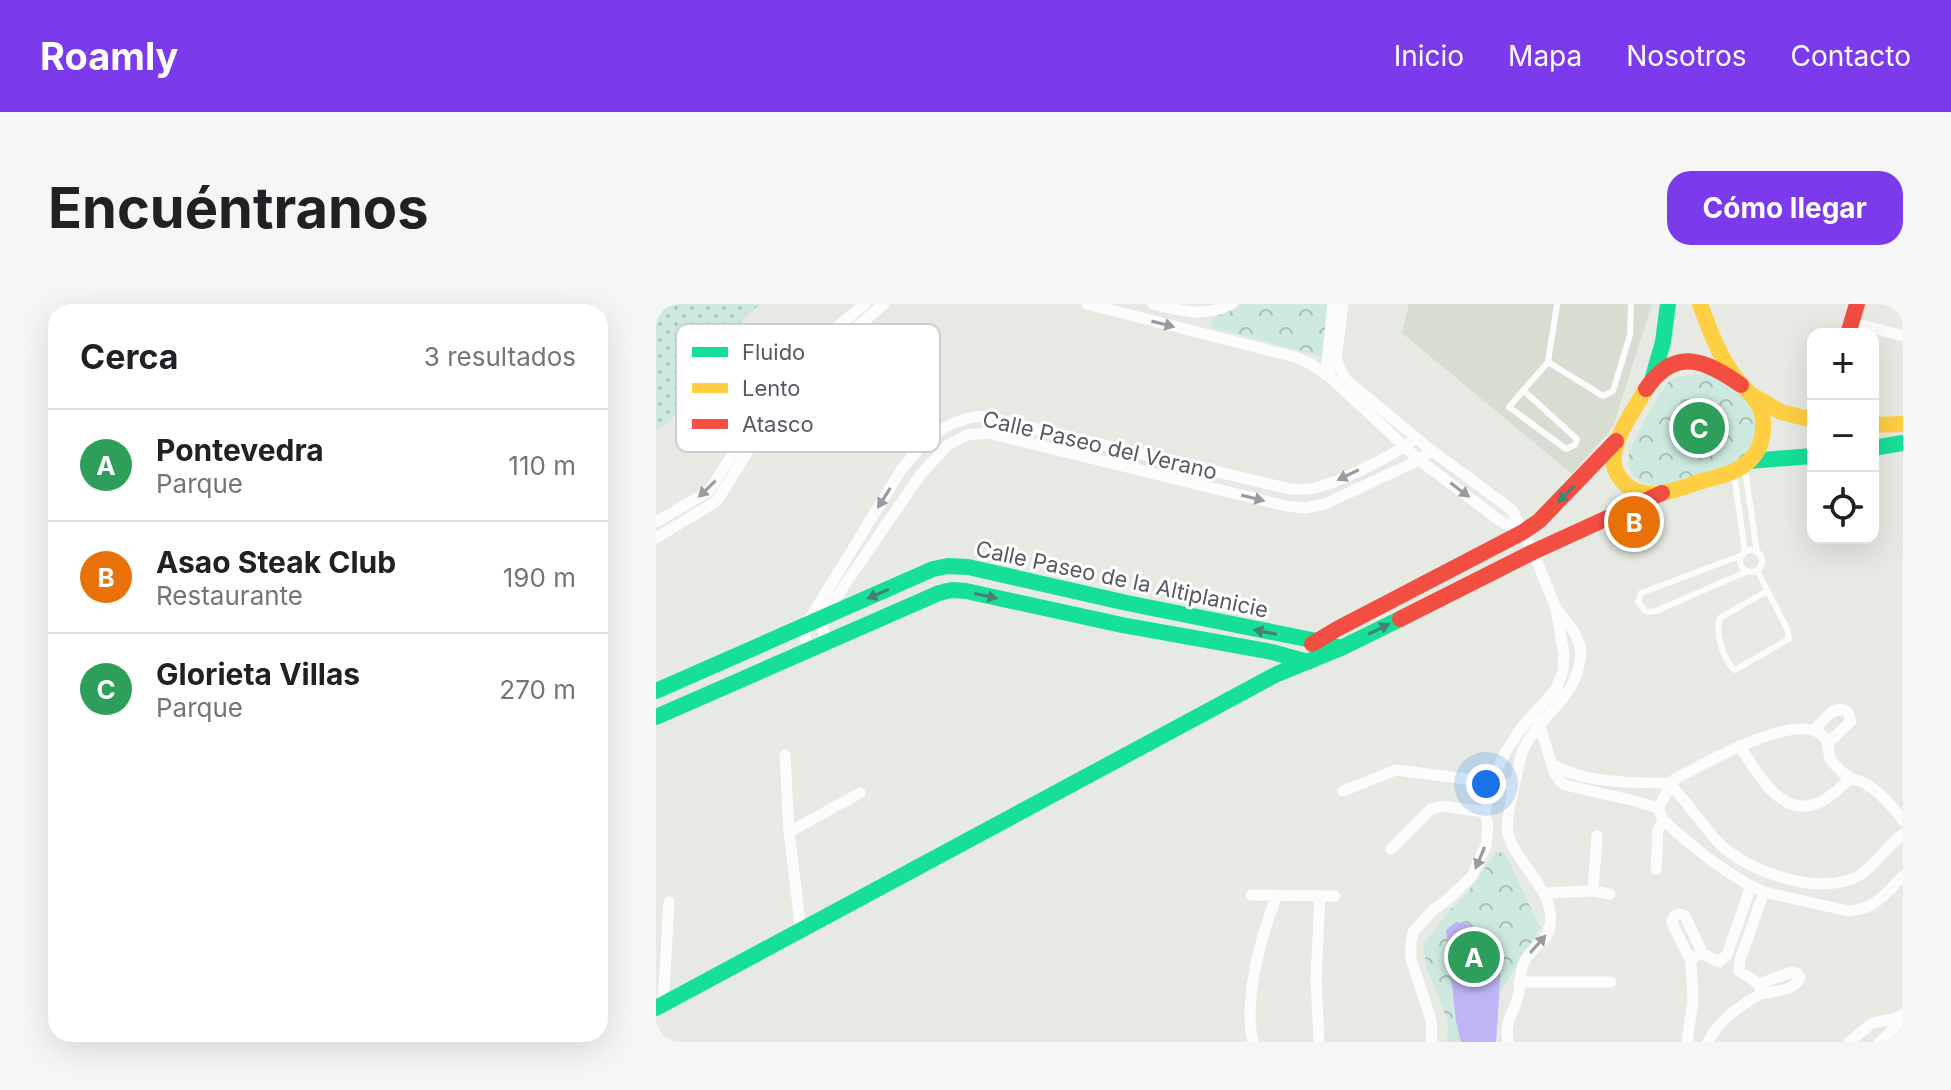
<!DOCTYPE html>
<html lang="es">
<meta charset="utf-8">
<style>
:root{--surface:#fff;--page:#f6f6f6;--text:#202124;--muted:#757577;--line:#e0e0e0;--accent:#7c3aed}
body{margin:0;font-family:Inter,sans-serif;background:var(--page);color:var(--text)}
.controls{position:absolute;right:24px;top:24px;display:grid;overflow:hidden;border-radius:16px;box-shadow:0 8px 32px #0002}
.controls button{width:72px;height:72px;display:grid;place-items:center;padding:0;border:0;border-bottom:2px solid var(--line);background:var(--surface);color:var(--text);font:40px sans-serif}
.you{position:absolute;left:830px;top:480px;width:28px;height:28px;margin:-20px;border:6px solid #fff;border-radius:50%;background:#1a73e8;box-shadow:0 0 0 12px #1a73e833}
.badge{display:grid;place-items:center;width:52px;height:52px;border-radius:50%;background:var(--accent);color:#fff;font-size:26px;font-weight:700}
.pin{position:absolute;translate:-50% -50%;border:4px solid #fff;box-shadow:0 2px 8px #0006}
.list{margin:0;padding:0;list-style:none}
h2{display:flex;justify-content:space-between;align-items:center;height:104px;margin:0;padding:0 32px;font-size:34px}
h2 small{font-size:26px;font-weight:400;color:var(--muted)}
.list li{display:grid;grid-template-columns:52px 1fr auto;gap:24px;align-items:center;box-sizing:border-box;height:112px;padding:0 32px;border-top:2px solid var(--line)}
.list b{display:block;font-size:30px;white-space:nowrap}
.list p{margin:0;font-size:26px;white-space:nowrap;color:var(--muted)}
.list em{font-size:26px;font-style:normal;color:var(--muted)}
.icon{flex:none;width:44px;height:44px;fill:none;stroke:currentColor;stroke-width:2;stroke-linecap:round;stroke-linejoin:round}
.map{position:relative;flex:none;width:1247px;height:738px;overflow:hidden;border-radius:24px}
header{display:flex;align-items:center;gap:48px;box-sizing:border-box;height:112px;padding:0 40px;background:var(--accent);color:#fff}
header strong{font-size:38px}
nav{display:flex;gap:44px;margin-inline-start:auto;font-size:28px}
.intro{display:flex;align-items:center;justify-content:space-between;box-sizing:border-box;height:192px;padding:0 48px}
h1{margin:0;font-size:56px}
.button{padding:20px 36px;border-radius:24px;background:var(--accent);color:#fff;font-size:28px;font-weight:700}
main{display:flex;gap:48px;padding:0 48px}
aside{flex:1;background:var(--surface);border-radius:24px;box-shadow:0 8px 32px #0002}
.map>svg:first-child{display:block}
.education{fill:#d8ddd2}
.grass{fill:url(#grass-dots)}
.park{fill:url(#park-crowns)}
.water{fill:#bfb5f6}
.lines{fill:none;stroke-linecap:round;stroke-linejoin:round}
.lane{stroke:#fbfcfb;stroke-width:6}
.street{stroke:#fbfcfb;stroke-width:11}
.fast{stroke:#16e098;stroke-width:16}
.slow{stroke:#ffcf43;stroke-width:16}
.jam{stroke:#f24e42;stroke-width:16}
.oneway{fill:#9b9aa0}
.oneway2{fill:#468173}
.labels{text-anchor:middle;stroke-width:6;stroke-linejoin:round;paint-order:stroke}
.street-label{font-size:22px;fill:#5b5863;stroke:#fff}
.key{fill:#fff;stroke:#cecdd0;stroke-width:2}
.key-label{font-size:22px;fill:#5b5863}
</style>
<header>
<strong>Roamly</strong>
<nav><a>Inicio</a><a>Mapa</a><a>Nosotros</a><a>Contacto</a></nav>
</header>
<div class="intro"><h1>Encuéntranos</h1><a class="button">Cómo llegar</a></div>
<main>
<aside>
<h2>Cerca<small>3 resultados</small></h2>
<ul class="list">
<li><span class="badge" style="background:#2e9e5b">A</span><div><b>Pontevedra</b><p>Parque</p></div><em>110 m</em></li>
<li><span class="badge" style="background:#e8710a">B</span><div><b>Asao Steak Club</b><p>Restaurante</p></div><em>190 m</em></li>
<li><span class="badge" style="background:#2e9e5b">C</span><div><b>Glorieta Villas</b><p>Parque</p></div><em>270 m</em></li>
</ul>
</aside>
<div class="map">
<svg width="1247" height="738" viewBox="0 0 1247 738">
<defs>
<pattern id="grass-dots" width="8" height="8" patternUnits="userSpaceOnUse" patternTransform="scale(2)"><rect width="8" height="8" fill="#cde9df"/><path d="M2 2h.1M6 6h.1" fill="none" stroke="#a9c0b8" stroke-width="1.8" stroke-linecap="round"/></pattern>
<pattern id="park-crowns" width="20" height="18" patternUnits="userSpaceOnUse" patternTransform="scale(2)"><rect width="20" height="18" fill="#cde9df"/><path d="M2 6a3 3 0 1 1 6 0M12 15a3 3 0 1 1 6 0" fill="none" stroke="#a9c0b8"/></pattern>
</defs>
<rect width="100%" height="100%" fill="#e6eae2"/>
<path class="education" d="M753 0H996L957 123 916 170 746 29Z"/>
<path class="grass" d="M0 0H104L90 12 14 118 0 126Z"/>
<path class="park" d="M588 0H673L667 53 555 23 557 14Z
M1051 70C1079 83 1109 105 1096 139 1094 145 1092 150 1086 154 1076 162 1058 164 1046 169 1036 172 1027 177 1017 179 992 186 969 177 973 148 978 136 1006 82 1014 77 1023 70 1040 71 1051 70Z
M840 548 849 549 884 624 844 689 840 738H791L792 717 771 665 767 640 794 606 813 587Z"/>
<path class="water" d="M800 618 816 621 845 661 840 738H805L800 717 790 626Z"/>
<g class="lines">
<path class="lane" d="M901 0 892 58 947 92 957 87 974 31 975 0
M867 86 921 135 919 141 910 145 853 103 892 58
M1089 165 1101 248
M1078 170 1089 248
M1084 257a11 11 0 1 1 22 0a11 11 0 1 1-22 0Z
M1086 251 985 289 982 298 990 308 1000 307 1092 267
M1101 266 1132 327 1133 335 1079 366C1067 356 1059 329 1064 314L1111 287"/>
<path class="street" d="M431 0 639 53 655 60 675 74
M497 0C528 7 546 14 576 0
M677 0 671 58 675 74 763 156 846 218 867 228
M687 0 680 56 689 75 775 146 856 206 877 248 900 304 908 351 907 367 900 385 866 423 850 447 835 479 829 508 832 522 830 541 816 572 791 596 777 606 757 628 755 638V655L775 716 776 731 775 738
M1206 21 1247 32
M0 218 53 187 126 74 177 26 209 0
M0 234 61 197 134 80 228 0
M171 338 166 323V314L265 170 292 141 311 131 332 129 630 202 649 204 669 200 763 156 775 146
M153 346 149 332 150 321 245 166C270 136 285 117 325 112L634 185C643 185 651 186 659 184 686 177 739 151 760 134
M882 417 899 470 904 477 909 481 979 497 1002 504 1007 516 1002 526 1000 565
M1158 427C1168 416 1176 401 1191 407L1195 417 1172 439
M1084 442C1100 468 1126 517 1164 498 1176 493 1184 483 1194 475
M129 451 133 528 145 627
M896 460C926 479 977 479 1012 479 1032 497 1045 521 1064 540 1092 568 1165 593 1202 572 1216 565 1232 541 1247 530
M687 487 740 466 858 481
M1002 504 1011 488 1012 479C1040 464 1139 406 1166 431 1174 438 1171 445 1174 454 1177 461 1185 467 1191 472 1196 476 1202 476 1208 479 1221 485 1239 505 1247 517
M1007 516C1034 541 1075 574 1108 588L1192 607C1220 605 1228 591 1247 572
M133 528 204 489
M735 545 775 505 786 502 829 508
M937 587 941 532
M888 589 937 587 954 590
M595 591 679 592
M1035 657 1016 619C1017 610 1022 608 1029 612L1047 650
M863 678H955
M1103 680 1136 668 1142 670 1144 674C1138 687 1118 687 1105 690
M7 700 13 598
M597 738C587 697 605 630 621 592
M663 738 660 675 664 592
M852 738C848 715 858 711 862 692 865 680 863 667 869 656 876 644 892 636 894 622 900 586 861 562 852 530 849 519 858 482 861 470 863 462 864 453 867 446 881 414 916 397 923 361 924 355 926 349 924 343 921 329 911 318 902 307
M1031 738 1037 696 1035 657 1040 652 1047 650 1063 658 1071 651 1095 582
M1052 738C1063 716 1083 702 1105 690L1103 680 1083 667 1084 656 1108 588
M1193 738 1216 719 1238 715 1247 710
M1224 738C1233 732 1238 721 1247 717"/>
<path class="fast" d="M997 73 1007 38 1012 0
M1217 144 1247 139
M1093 157 1157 152
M0 387 277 265 292 262 312 263 471 299 661 337 685 344
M0 413 283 289 296 286 310 287 466 321 616 348 652 358
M0 704 621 370 685 344 744 315"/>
<path class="slow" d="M990 85C979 104 964 125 959 145 956 156 957 165 964 174 983 201 1018 187 1043 178 1059 173 1080 170 1093 157 1104 147 1108 132 1107 117 1105 97 1094 91 1082 77 1077 71 1072 63 1068 56 1058 39 1051 19 1044 0
M1099 93 1125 108 1157 116
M1217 121 1247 120"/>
<path class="jam" d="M1192 30 1201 0
M990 85C1019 42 1049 56 1085 81
M744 315 877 248 1006 189
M656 340 681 325 867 228 883 217 960 137"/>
</g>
<defs><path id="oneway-solid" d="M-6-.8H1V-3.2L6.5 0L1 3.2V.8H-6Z" transform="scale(2)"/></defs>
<g class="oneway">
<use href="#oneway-solid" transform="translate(507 20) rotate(14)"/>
<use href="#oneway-solid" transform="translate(692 171) rotate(154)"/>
<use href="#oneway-solid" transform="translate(51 185) rotate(136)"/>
<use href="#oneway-solid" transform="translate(804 186) rotate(37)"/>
<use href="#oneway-solid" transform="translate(228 194) rotate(122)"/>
<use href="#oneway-solid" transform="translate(597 194) rotate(14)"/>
<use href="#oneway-solid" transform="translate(824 554) rotate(113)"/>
<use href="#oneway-solid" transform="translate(882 640) rotate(-49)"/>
</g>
<g class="oneway2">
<use href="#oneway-solid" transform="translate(910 190) rotate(134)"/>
<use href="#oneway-solid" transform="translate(222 290) rotate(156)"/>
<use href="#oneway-solid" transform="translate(330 292) rotate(12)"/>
<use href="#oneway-solid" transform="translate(723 325) rotate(-27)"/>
<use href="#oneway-solid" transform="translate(609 328) rotate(-169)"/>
</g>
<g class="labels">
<g class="street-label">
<text transform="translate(444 141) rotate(13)" y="8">Calle Paseo del Verano</text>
<text transform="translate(466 275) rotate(12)" y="8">Calle Paseo de la Altiplanicie</text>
</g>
</g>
<rect x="20" y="20" width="264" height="128" rx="12" class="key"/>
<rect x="36" y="43" width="36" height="10" fill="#16e098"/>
<rect x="36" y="79" width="36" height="10" fill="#ffcf43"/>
<rect x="36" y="115" width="36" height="10" fill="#f24e42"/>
<g class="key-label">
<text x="86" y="56">Fluido</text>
<text x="86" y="92">Lento</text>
<text x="86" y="128">Atasco</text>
</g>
</svg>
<div class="controls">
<button>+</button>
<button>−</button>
<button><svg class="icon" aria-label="locate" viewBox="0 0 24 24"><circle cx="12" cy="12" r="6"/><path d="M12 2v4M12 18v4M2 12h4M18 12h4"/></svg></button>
</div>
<div class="you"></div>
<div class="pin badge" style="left:818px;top:653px;background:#2e9e5b">A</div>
<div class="pin badge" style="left:978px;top:218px;background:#e8710a">B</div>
<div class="pin badge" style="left:1043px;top:124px;background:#2e9e5b">C</div>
</div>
</main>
